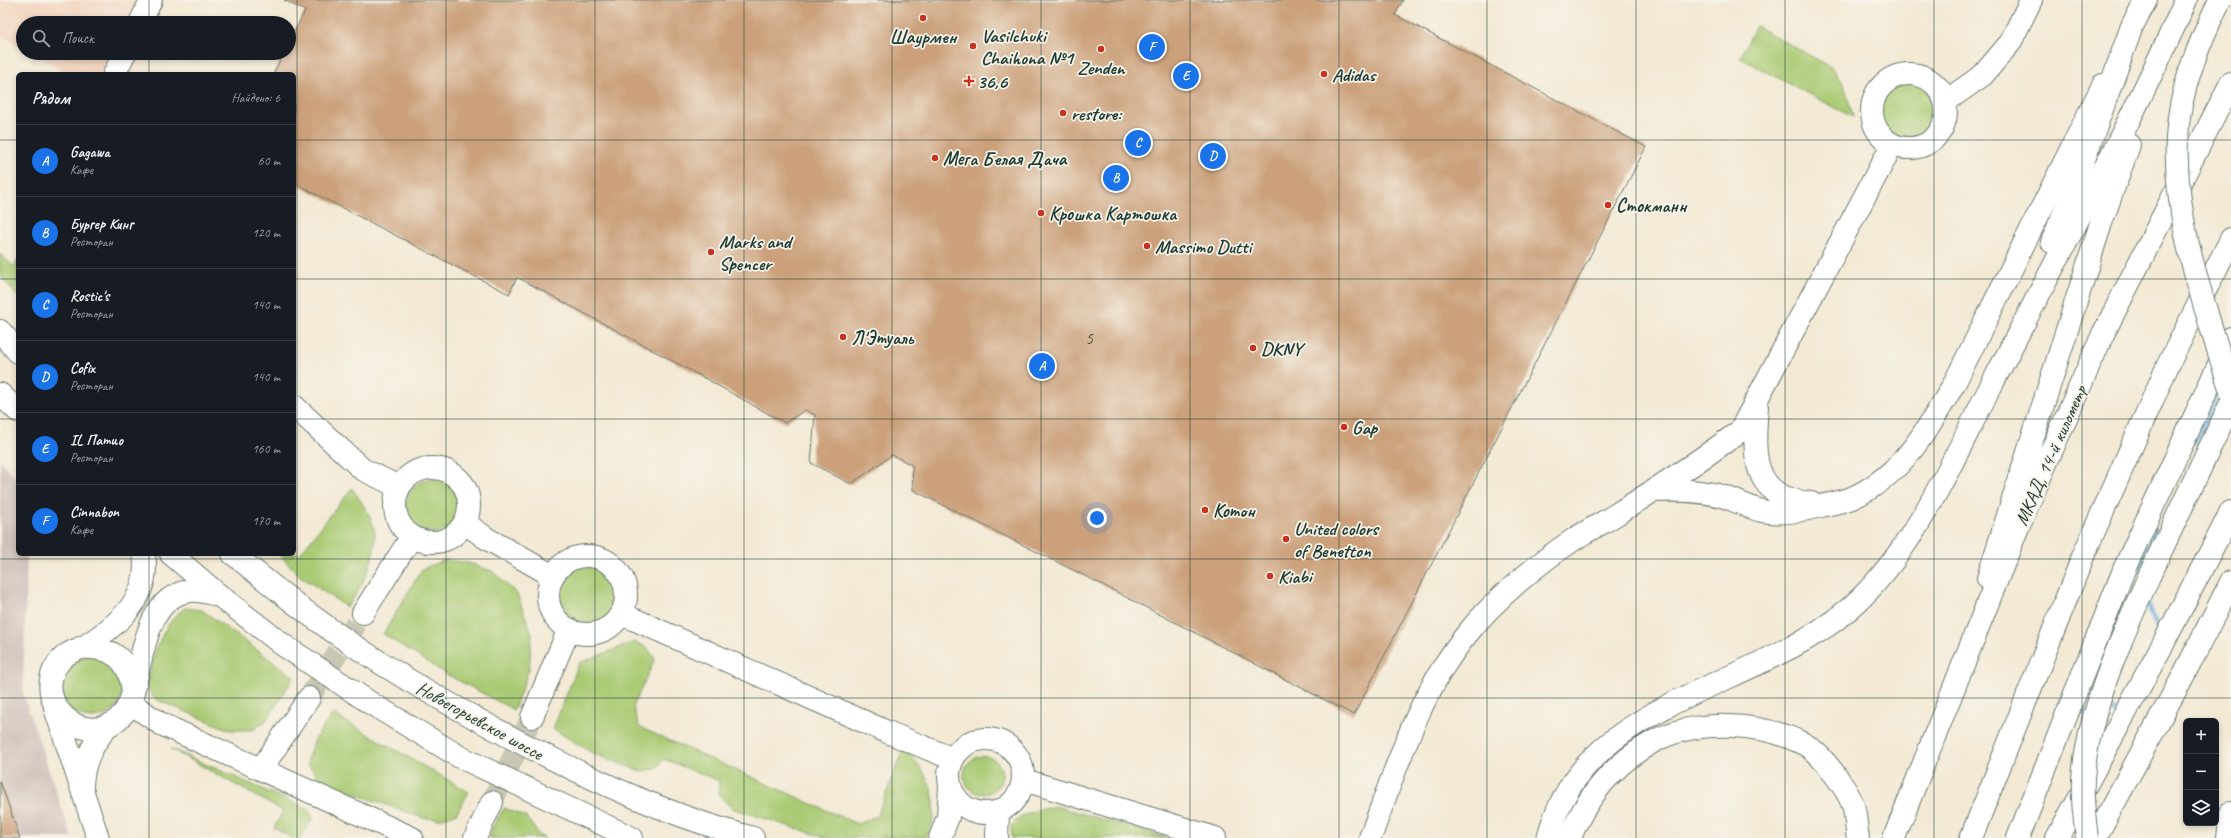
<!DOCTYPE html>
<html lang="ru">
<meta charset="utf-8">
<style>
:root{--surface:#171b24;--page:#242831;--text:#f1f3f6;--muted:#9ea1a6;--line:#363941;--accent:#1a73e8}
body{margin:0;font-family:Caveat,sans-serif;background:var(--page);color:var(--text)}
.controls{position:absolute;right:12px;bottom:12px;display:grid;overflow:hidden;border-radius:6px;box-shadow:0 2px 6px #0003}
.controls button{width:36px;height:36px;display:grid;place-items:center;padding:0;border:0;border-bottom:1px solid var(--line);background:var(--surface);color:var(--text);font:20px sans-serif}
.you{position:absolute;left:1097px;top:518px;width:14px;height:14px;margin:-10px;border:3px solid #fff;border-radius:50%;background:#1a73e8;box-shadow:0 0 0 6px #1a73e833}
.badge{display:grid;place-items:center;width:26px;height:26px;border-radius:50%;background:var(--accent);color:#fff;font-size:13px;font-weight:700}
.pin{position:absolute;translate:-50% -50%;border:2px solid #fff;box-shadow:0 1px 4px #0006}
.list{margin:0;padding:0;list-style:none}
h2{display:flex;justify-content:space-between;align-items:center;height:52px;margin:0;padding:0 16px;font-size:17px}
h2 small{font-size:13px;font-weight:400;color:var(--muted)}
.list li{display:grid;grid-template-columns:26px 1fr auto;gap:12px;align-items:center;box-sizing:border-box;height:72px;padding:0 16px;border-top:1px solid var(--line)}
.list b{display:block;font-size:15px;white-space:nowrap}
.list p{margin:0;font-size:13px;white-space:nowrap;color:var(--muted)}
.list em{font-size:13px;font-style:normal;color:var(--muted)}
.icon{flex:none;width:22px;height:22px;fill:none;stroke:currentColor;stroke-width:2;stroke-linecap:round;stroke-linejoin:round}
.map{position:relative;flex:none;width:2231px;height:838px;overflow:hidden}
.search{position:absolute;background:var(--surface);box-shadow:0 2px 6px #0003;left:16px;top:16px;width:280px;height:44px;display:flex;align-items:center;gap:10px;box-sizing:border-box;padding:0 14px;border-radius:22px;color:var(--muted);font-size:15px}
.panel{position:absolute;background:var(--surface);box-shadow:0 2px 6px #0003;left:16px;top:72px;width:280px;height:484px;border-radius:6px}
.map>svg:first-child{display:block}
.built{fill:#f2d4be}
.industrial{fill:#cfc0ba}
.green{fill:#aacb74;stroke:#648454}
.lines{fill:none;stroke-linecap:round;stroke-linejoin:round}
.stream{stroke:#68a7db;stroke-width:5.5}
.building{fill:#cba07a}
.minor-tunnel{stroke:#c9c7b4;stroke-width:22;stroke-dasharray:22 11;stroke-linecap:butt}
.minor-casing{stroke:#69796c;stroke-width:24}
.major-casing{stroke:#69796c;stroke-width:24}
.highway-casing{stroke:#69796c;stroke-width:24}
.minor{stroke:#fff;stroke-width:22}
.major{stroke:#fff;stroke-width:22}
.highway{stroke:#fff;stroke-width:22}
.major-bridge-casing{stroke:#69796c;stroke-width:24;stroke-linecap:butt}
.major-bridge{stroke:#fff;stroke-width:22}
.grid{fill:none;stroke:#1f3d34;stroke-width:1;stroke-opacity:0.55}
.poi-dot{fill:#c8321e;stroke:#f7f3e8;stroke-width:1.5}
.labels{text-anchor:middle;stroke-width:3.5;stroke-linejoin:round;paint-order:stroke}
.number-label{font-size:17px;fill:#4a5646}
.poi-label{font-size:19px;font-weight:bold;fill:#1f3d34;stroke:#f7f3e8;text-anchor:start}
.street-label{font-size:19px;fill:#1f3d34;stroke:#f7f3e8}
</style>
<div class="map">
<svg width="2231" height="838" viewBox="0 0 2231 838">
<rect width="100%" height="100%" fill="#f7f3e8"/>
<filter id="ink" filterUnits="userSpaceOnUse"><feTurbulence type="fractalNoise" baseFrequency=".025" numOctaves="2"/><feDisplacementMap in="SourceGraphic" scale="8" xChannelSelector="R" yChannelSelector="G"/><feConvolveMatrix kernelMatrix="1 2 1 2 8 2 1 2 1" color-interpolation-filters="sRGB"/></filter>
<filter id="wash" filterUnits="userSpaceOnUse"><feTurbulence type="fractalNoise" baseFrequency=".012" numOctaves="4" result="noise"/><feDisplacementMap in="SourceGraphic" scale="16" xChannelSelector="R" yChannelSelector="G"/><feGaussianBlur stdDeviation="0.9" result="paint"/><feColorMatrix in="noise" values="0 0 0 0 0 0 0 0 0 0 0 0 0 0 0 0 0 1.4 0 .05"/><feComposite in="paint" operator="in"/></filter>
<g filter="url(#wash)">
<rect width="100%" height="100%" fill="#f3e9d4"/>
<path class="built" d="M0 0H137L125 23H23V48L0 35Z
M32 53H110L100 74H69Z"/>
<path class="industrial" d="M0 460 18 481V554H27L23 694 72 838H0Z"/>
<path class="green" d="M1756 26 1831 67 1844 84 1853 117 1740 58Z
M1879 111a30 30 0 1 1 60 0a30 30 0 1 1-60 0Z
M0 254 14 267 18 259V297L0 275Z
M406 506a27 27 0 1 1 54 0a27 27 0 1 1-54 0Z
M352 488C361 502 374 518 375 535 376 559 361 589 347 607L300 576 279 554H294V551L299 555Z
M445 560 466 562 492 571 517 594 532 634 529 669 514 710 448 675 383 634 422 569Z
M557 595a30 30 0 1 1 60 0a30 30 0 1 1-60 0Z
M185 608 202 610 294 677 266 721 253 730H230L155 699 147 688C152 659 160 625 185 608Z
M634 642 647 647 655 659 633 706 639 727 857 824 877 816 904 748C929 773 944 804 927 837L827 838 731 808 718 794 719 781 664 759 656 769 640 771 594 754 553 729 579 663Z
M61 687a31 31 0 1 1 62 0a31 31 0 1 1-62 0Z
M333 714 469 792 456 814 440 819 423 818 336 787 318 777 307 763C310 744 321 729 333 714Z
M171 749 308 809 313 818 301 838H292L274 828 283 811Z
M964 775a19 19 0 1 1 38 0a19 19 0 1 1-38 0Z
M1055 806 1169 838H1012L1011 826C1023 812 1038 810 1055 806Z
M504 808 526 817 540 836 545 838H490L492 828Z"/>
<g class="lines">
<path class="stream" d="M2195 442 2222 384
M2142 567 2154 529
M2146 598 2158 631
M2101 709 2105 708 2120 712
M2074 718 2077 714 2091 711"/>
</g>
<g id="blocks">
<path class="building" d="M284 0H1403L1395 15 1646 147 1354 715 1097 582 913 490 912 465 892 455 851 484 811 463 815 415 805 410 785 423 708 380 517 277 509 294 294 183V74H273L284 53H289V42L305 11Z
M0 781 20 838H0Z"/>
</g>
</g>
<g filter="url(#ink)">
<use href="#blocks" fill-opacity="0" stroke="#69796c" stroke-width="1"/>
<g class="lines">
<path class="minor-tunnel" d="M309 698 363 613
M492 802 532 717"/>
<g class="minor-casing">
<path id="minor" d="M140 23 151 0
M1872 111a37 37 0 1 1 74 0a37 37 0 1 1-74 0Z
M114 74 125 53
M1946 101 1983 75 2010 43 2031 0
M294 406 362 469 399 487
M1757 407C1753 456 1751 498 1811 503
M395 505a37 37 0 1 1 74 0a37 37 0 1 1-74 0Z
M1653 491C1677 490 1701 490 1725 497 1737 501 1749 508 1762 511 1781 515 1802 511 1821 506 1832 503 1843 502 1854 497 1903 474 1928 429 1954 384L2103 85
M465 523 486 538 553 576
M144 554C151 597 120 623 87 645 80 649 71 651 65 656 22 694 84 758 123 714 131 705 133 692 136 681 143 650 150 595 190 591 200 590 210 593 220 596
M548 595a39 39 0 1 1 78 0a39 39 0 1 1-78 0Z
M363 613 412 536
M622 614 885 731 953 759
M80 648C113 646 129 659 133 691
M130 703 161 724 412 838
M55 708 98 838
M532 717 569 629
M949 776a37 37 0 1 1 74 0a37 37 0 1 1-74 0Z
M261 769 309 698
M1024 780 1215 838
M82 786C83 761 92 746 107 726
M475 838 492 802
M940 838 948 817 950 788
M997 838 998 812
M1370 838C1396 769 1419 692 1467 634 1493 601 1538 563 1573 540 1588 530 1605 522 1620 512 1661 486 1701 460 1740 431L1892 145
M2228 838 2231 813"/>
</g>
<g class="major-casing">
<path id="major" d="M2052 242 2069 201 2132 26 2146 0
M0 331 18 352
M0 394 18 411
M171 554 220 596 283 645 372 704 460 757 632 838
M233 554C258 574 283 595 309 614 372 661 441 700 510 737 588 778 668 816 753 838
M2150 574 2231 403
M1988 578 2101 223 2129 145
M1548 838C1585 691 1770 691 1863 596 1921 537 1953 458 1991 386 2057 258 2127 132 2186 0
M1570 838C1585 798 1614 764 1651 743 1694 718 1761 722 1804 744 1821 753 1846 787 1853 805 1856 815 1856 828 1858 838
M2018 838 2125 567 2231 338
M2057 838 2163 644 2231 512
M2095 838 2180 682 2231 582"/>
</g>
<g class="highway-casing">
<path id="highway" d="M1894 838 2018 527 2103 334 2231 83
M1971 838 2084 554 2168 365 2231 239"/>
</g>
<use href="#minor" class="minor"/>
<use href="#major" class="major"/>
<use href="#highway" class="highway"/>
<g class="major-bridge-casing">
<path id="major-bridge" d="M2220 0C2199 43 2179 90 2177 138 2173 225 2207 310 2231 392
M2087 838C2084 815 2081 791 2084 768 2092 701 2123 635 2150 574"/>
</g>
<use href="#major-bridge" class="major-bridge"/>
</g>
</g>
<path class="grid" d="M149 0V23M297 0V838M446 0V838M595 0V838M744 0V838M892 0V838M1041 0V838M1190 0V838M1339 0V838M1487 0V838M1636 0V838M1785 0V838M1934 0V838M2082 0V838M149 53V74M0 140H18M294 140H2231M0 279H18M294 279H2231M0 419H18M294 419H2231M149 554V838M0 559H2231M0 698H2231"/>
<g class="poi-dot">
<circle cx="923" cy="18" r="4"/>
<circle cx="973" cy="46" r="4"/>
<circle cx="1101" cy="49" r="4"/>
<circle cx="1324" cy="74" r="4"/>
<path d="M967 75h4v4h4v4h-4v4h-4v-4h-4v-4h4z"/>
<circle cx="1063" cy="113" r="4"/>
<circle cx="935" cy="158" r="4"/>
<circle cx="1608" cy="205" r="4"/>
<circle cx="1041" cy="213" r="4"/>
<circle cx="1147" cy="246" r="4"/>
<circle cx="711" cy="252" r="4"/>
<circle cx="843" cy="337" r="4"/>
<circle cx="1253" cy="348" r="4"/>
<circle cx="1344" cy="427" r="4"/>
<circle cx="1205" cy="510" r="4"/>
<circle cx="1286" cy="539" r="4"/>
<circle cx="1270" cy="576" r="4"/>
</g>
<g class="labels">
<g class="number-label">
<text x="1089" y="344">5</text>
</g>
<g class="poi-label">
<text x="981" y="42">Vasilchuki<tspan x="981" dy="22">Chaihona №1</tspan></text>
<text x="923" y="43" text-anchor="middle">Шаурмен</text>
<text x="1101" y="74" text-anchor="middle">Zenden</text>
<text x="1332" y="81">Adidas</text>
<text x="977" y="88">36,6</text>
<text x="1071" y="120">restore:</text>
<text x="943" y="165">Мега Белая Дача</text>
<text x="1616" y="212">Стокманн</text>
<text x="1049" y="220">Крошка Картошка</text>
<text x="719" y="248">Marks and<tspan x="719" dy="22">Spencer</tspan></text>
<text x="1155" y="253">Massimo Dutti</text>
<text x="851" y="344">Л'Этуаль</text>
<text x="1261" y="355">DKNY</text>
<text x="1352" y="434">Gap</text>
<text x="1213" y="517">Котон</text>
<text x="1294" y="535">United colors<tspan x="1294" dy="22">of Benetton</tspan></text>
<text x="1278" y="583">Kiabi</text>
</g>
<g class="street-label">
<text transform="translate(2050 455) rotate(-66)" y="7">МКАД, 14-й километр</text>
<text transform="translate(480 720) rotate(29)" y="7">Новоегорьевское шоссе</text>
</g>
</g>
</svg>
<div class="controls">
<button>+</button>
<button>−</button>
<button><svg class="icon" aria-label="layers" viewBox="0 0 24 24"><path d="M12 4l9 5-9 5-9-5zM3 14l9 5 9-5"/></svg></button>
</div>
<div class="you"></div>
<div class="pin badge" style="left:1042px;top:366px">A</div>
<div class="pin badge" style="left:1116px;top:178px">B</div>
<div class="pin badge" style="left:1138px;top:143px">C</div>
<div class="pin badge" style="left:1213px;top:156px">D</div>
<div class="pin badge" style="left:1186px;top:76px">E</div>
<div class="pin badge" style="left:1152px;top:47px">F</div>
<div class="search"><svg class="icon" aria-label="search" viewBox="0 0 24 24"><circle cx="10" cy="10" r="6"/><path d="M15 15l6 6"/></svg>Поиск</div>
<section class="panel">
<h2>Рядом<small>Найдено: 6</small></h2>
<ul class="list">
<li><span class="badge">A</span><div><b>Gagawa</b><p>Кафе</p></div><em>60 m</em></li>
<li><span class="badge">B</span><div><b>Бургер Кинг</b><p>Ресторан</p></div><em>120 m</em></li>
<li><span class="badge">C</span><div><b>Rostic's</b><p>Ресторан</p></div><em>140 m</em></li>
<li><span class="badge">D</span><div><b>Cofix</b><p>Ресторан</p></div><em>140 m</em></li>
<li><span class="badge">E</span><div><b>IL Патио</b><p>Ресторан</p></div><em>160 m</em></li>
<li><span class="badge">F</span><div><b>Cinnabon</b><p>Кафе</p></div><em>170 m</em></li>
</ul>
</section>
</div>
